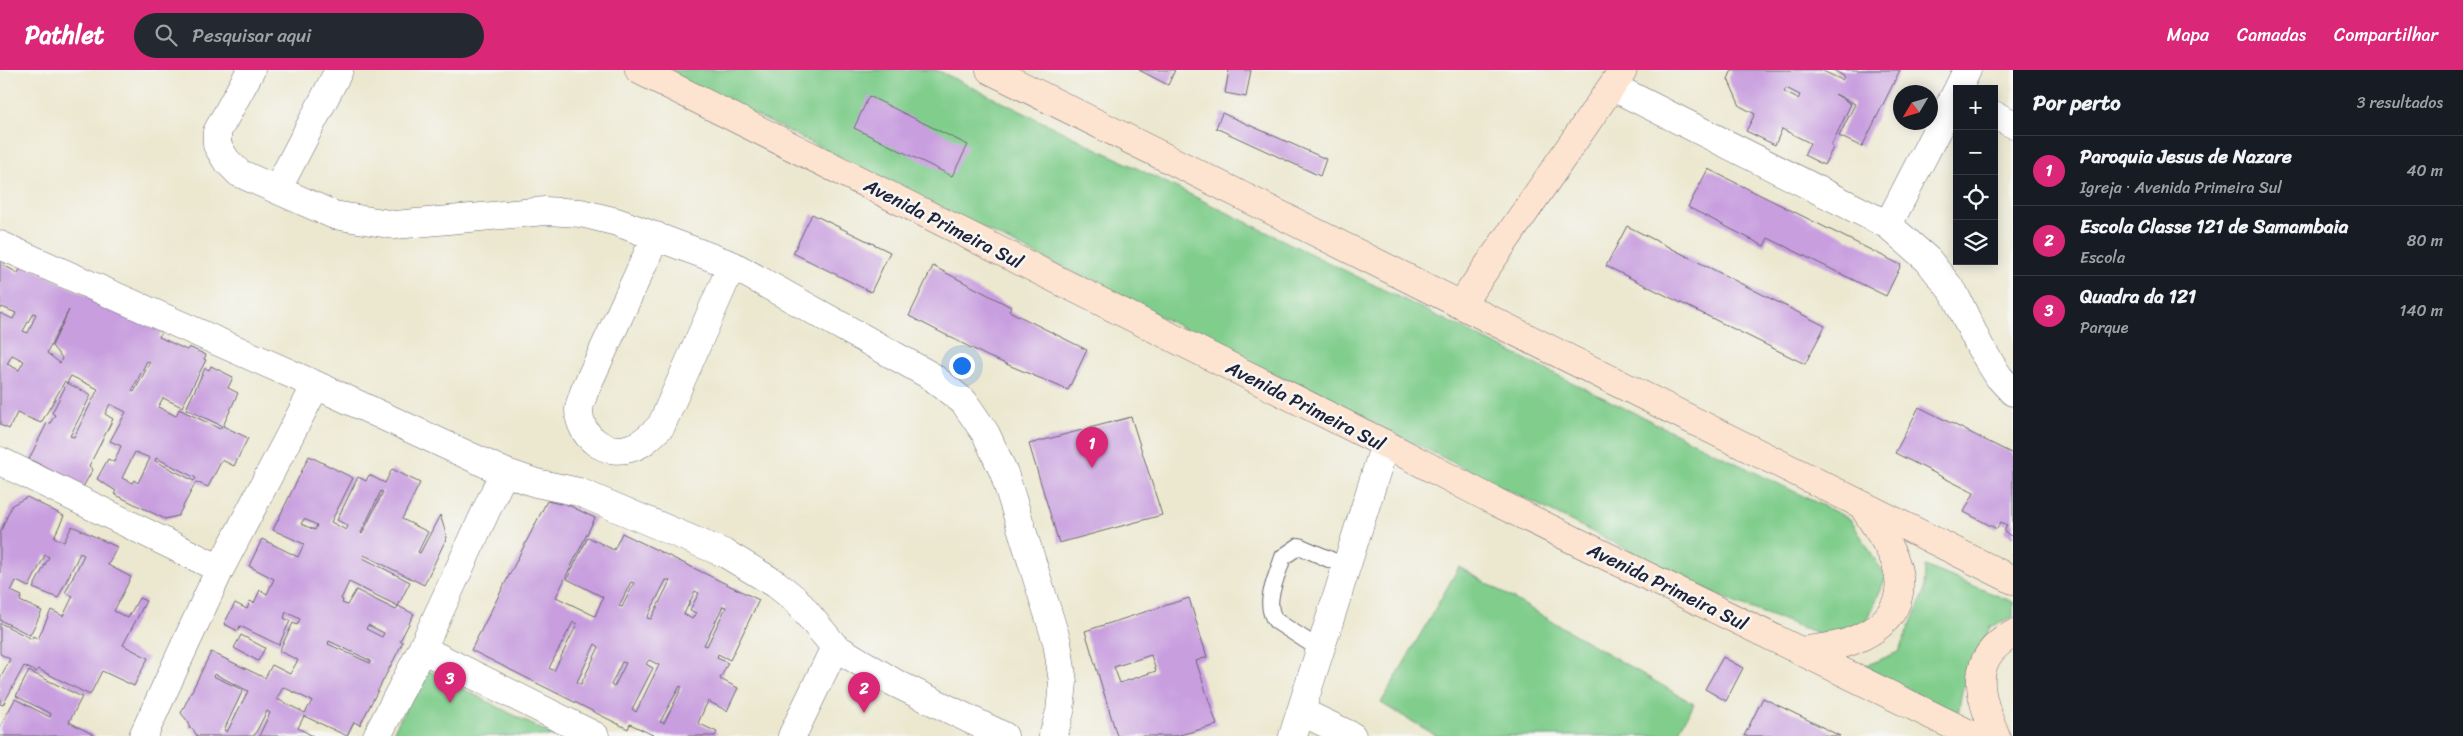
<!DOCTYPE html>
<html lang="pt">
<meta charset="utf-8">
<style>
:root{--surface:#171b24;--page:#242831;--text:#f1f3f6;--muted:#9ea1a6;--line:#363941;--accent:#db2777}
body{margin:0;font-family:Sriracha,sans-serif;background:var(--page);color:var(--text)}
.controls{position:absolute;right:15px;top:15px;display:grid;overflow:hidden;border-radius:0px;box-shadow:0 2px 12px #0003}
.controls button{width:45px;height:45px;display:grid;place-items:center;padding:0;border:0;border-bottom:1px solid var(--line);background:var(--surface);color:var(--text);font:25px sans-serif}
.compass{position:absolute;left:1893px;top:15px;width:45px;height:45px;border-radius:50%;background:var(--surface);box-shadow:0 2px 12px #0003;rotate:232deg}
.you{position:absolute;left:961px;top:295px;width:18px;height:18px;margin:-12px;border:4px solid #fff;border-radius:50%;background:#1a73e8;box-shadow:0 0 0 8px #1a73e833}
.badge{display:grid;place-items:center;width:32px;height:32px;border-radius:50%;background:var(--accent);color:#fff;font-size:16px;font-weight:700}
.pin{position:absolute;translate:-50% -41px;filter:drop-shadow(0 1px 2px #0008)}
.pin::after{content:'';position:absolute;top:26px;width:18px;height:15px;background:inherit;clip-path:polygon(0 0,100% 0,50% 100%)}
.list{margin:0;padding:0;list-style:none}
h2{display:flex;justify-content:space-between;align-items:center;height:65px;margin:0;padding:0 20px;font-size:21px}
h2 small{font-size:16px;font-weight:400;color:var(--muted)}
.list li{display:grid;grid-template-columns:32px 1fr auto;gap:15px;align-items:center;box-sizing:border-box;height:70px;padding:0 20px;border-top:1px solid var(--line)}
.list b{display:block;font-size:19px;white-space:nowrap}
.list p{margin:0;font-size:16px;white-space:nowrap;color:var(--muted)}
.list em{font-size:16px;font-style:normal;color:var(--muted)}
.icon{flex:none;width:28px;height:28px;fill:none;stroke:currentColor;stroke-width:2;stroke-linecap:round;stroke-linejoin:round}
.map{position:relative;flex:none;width:2013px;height:666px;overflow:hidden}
header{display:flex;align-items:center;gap:30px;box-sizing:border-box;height:70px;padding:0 25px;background:var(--accent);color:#fff}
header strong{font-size:24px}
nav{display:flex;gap:28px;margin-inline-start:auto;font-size:18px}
.search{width:350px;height:45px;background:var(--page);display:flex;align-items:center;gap:12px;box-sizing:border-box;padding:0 18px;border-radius:28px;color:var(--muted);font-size:19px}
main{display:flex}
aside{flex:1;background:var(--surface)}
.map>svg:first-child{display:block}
.green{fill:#80cd8c;stroke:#517864}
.building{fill:#c89edf;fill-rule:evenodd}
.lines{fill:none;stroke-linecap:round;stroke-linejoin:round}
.lane-casing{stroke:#69676f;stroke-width:18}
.street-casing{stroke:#69676f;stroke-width:29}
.secondary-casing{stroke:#69676f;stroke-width:29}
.lane{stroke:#fff;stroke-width:16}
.street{stroke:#fff;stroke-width:28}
.secondary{stroke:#fde4d0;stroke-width:28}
.labels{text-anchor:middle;stroke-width:5;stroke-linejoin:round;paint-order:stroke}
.street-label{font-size:19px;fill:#22223b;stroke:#f6f6f2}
</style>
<header>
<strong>Pathlet</strong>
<div class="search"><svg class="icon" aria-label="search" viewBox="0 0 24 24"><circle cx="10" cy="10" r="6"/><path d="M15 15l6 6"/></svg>Pesquisar aqui</div>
<nav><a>Mapa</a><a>Camadas</a><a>Compartilhar</a></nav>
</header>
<main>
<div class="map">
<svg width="2013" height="666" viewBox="0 0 2013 666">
<rect width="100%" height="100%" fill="#f6f6f2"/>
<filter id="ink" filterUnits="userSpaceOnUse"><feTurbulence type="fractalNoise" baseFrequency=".02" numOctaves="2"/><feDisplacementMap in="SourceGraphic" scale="10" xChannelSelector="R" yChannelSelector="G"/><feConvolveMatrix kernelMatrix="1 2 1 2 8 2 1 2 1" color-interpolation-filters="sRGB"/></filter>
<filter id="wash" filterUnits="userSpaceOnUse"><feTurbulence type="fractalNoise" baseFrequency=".0096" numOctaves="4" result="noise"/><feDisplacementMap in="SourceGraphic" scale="20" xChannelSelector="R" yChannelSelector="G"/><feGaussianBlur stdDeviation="1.12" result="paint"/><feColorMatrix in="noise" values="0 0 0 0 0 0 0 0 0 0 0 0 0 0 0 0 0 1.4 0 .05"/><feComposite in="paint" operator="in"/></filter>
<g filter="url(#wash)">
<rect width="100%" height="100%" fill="#ece8d0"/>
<path class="green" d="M665 0H937L1850 449 1886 507 1867 551 1826 566 1733 532Z
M1925 496 2013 532V548L1990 557 1962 621 1957 650 1863 597 1898 582 1924 524Z
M1459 497 1694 634 1676 666H1437L1381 633Z
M427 600 554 666H391Z"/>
<g id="blocks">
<path class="building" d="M1139 0H1175L1168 15Z
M1229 0H1251L1246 27 1225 23Z
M1732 0H1821L1842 10 1844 6 1833 0H1900L1862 77 1839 66 1855 34 1835 24 1851 34 1831 76 1833 78 1824 95 1804 85 1810 73 1782 59 1775 75 1746 61 1755 44 1740 36 1728 9ZM1786 18 1800 25 1798 29 1784 22Z
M869 26 968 75 952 106 854 58Z
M1222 43 1326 89 1320 106 1216 58Z
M1708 99 1901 195 1886 226 1768 168 1764 176 1688 137Z
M812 144 890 182 871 222 793 183Z
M1627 156 1825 256 1805 294 1606 196Z
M0 190 5 192 3 195 18 203 23 194 161 262 159 267 187 280 189 277 206 285 204 289 206 290 182 337 163 328 158 337 176 346 179 339 220 359 222 356 186 339 205 298 209 300 211 296 233 307 228 318 238 323 223 356 248 368 234 396 222 390 208 417 196 412 178 446 165 449 114 424 116 421 97 409 108 389 114 392 121 376 110 371 126 342 110 334 105 344 113 349 89 396 93 399 83 417 29 389 47 353 49 355 55 345 52 343 67 313 91 325 70 366 74 367 98 319 71 306 67 313 65 311 41 353 17 343 9 359 0 355V243L13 249 16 243 2 237 0 240ZM69 240 52 276 62 288 60 293 47 283ZM33 243 36 244 28 263 23 261ZM12 285 24 291 19 300 7 294ZM147 291 150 292 134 322 132 321ZM135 382 150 388 138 413 134 410 132 413 122 408ZM156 388 196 408 194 411 155 391Z
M933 196 1011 237 1009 241 1087 280 1068 320 987 286 909 246Z
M1919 337 2013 384V467L2004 462 2007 455 2000 452 1997 459 1964 442 1974 423 1895 383Z
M1131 347 1162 445 1059 473 1029 374Z
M309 386 353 408 331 452 346 460 348 456 337 450 358 407 366 411 369 405 385 413 392 399 420 413 402 449 428 462 418 482 420 483 440 445 447 467 424 515 364 485 363 488 410 512 398 536 414 544 400 571 403 572 360 655 354 652 347 666 304 646 298 658 313 666H259L270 643 267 641 254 666H197L193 659 189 658V653L181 643 211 582 265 608 272 595 290 604 298 590 279 581 293 553 297 555 300 549 286 542 284 548 290 551 279 575 240 556 238 561 224 554 235 533 247 539 250 531 254 533 260 520 267 524 274 509 249 496 262 469 298 487 304 474 273 460ZM381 421 383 422 362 464 361 463ZM304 449 317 455 315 460 301 454ZM349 512 398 536 396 540 356 520 347 535 342 533 343 530 341 529ZM368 555 384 563 382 567 366 559ZM329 571 371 591 370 593 328 574ZM215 604 248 621 227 662 224 660 243 620 213 606ZM283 617 312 631 305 643 277 629Z
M27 427 64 446 54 467 64 472 72 456 117 477 108 495 131 507 114 541 128 548 139 528 146 531 123 575 148 588 134 616 102 601 90 625 38 599 37 602 24 596 3 635 0 634V609L10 589 0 584V553L32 569 33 566 38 569 51 540 63 546 73 526 65 523 84 485 80 483 58 528 33 518 49 487 45 485 29 517 16 511 11 521 22 526 20 531 42 541 30 565 0 550V463L12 435Z
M547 431 561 434 562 432 595 448 556 527 595 546 603 527 567 509 588 467 614 480 622 463 759 530 730 590 718 584 717 588 728 593 720 609 738 618 727 641 708 631 698 653 717 662 715 666H655L630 654 628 659 471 580ZM666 510 670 511 651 549 647 548ZM631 512 634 513 622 537 619 536ZM695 521 699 523 690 540 696 543 692 549 684 544ZM723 536 726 537 707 576 704 575ZM573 552 577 554 554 601 549 598ZM595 574 599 577 581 614 577 612ZM649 590 659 595 636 642 632 639 653 598 646 594ZM622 592 626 593 614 617 611 615ZM680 616 682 617 664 653 660 652Z
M1189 528 1207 587 1196 591 1217 655 1176 666H1117L1085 561ZM1151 585 1156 601 1120 613 1114 597Z
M241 565 265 578 258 591 234 578Z
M1723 587 1743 598 1726 631 1705 619Z
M29 601 82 627 69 652 96 666H0V657L15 629 50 647 51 644 16 626Z
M1763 628 1802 647 1840 666H1744Z"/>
</g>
</g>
<g filter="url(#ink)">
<use href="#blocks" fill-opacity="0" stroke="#69676f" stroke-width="1"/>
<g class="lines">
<g class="lane-casing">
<path id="lane" d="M1321 580 1276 551C1262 534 1277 507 1283 487L1299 476 1347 497"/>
</g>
<g class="street-casing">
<path id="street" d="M251 0 217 62V75L226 90 239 103 334 145 395 155 545 141 581 143 617 152 732 195 931 306 964 332 986 364 1004 403 1057 572 1063 612 1060 642 1053 666
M1613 17 1888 155 1928 190 1954 223 1980 277 1999 307 2013 322
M1958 19 1967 0
M1994 45 2013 54
M277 120 339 0
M1888 155 1957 21
M656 166 584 322C583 327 579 335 579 340 579 367 606 386 630 378 643 375 652 364 661 356L732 195
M0 175 316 315 504 402 536 413 579 422 726 484 776 514 796 530 835 577 895 613 1004 666
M0 391 220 499
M422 579 595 666
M1302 642 1352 666
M143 666 220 499 316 315
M377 666 422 579 504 402
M792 666 835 577
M1293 666 1385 374"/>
</g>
<g class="secondary-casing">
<path id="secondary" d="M639 0 1385 374 1496 432 1974 666
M990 0 2013 510
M1462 233 1623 0
M1800 581C1816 578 1834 578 1849 572 1885 559 1909 534 1896 494 1890 475 1874 455 1864 438
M1996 666C1979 625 1967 589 2013 564"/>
</g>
<use href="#lane" class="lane"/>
<use href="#street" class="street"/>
<use href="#secondary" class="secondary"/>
</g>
</g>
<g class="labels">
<g class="street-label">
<text transform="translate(944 153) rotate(27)" y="7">Avenida Primeira Sul</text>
<text transform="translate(1306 335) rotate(27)" y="7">Avenida Primeira Sul</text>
<text transform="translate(1668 516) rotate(26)" y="7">Avenida Primeira Sul</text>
</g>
</g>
</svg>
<div class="controls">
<button>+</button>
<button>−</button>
<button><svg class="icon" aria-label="locate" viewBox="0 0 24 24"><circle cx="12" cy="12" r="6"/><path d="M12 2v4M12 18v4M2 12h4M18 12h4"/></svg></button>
<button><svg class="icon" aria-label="layers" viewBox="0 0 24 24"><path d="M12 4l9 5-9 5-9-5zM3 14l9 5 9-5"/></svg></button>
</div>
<svg class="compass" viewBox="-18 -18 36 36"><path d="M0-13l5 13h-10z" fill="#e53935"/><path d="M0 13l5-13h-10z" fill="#9ea1a6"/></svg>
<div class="you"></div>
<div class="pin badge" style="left:1092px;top:398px">1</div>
<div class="pin badge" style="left:864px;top:643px">2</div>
<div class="pin badge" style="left:450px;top:633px">3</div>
</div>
<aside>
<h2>Por perto<small>3 resultados</small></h2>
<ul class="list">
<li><span class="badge">1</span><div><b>Paroquia Jesus de Nazare</b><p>Igreja · Avenida Primeira Sul</p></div><em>40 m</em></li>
<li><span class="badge">2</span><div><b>Escola Classe 121 de Samambaia</b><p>Escola</p></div><em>80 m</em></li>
<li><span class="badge">3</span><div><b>Quadra da 121</b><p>Parque</p></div><em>140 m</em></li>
</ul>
</aside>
</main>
